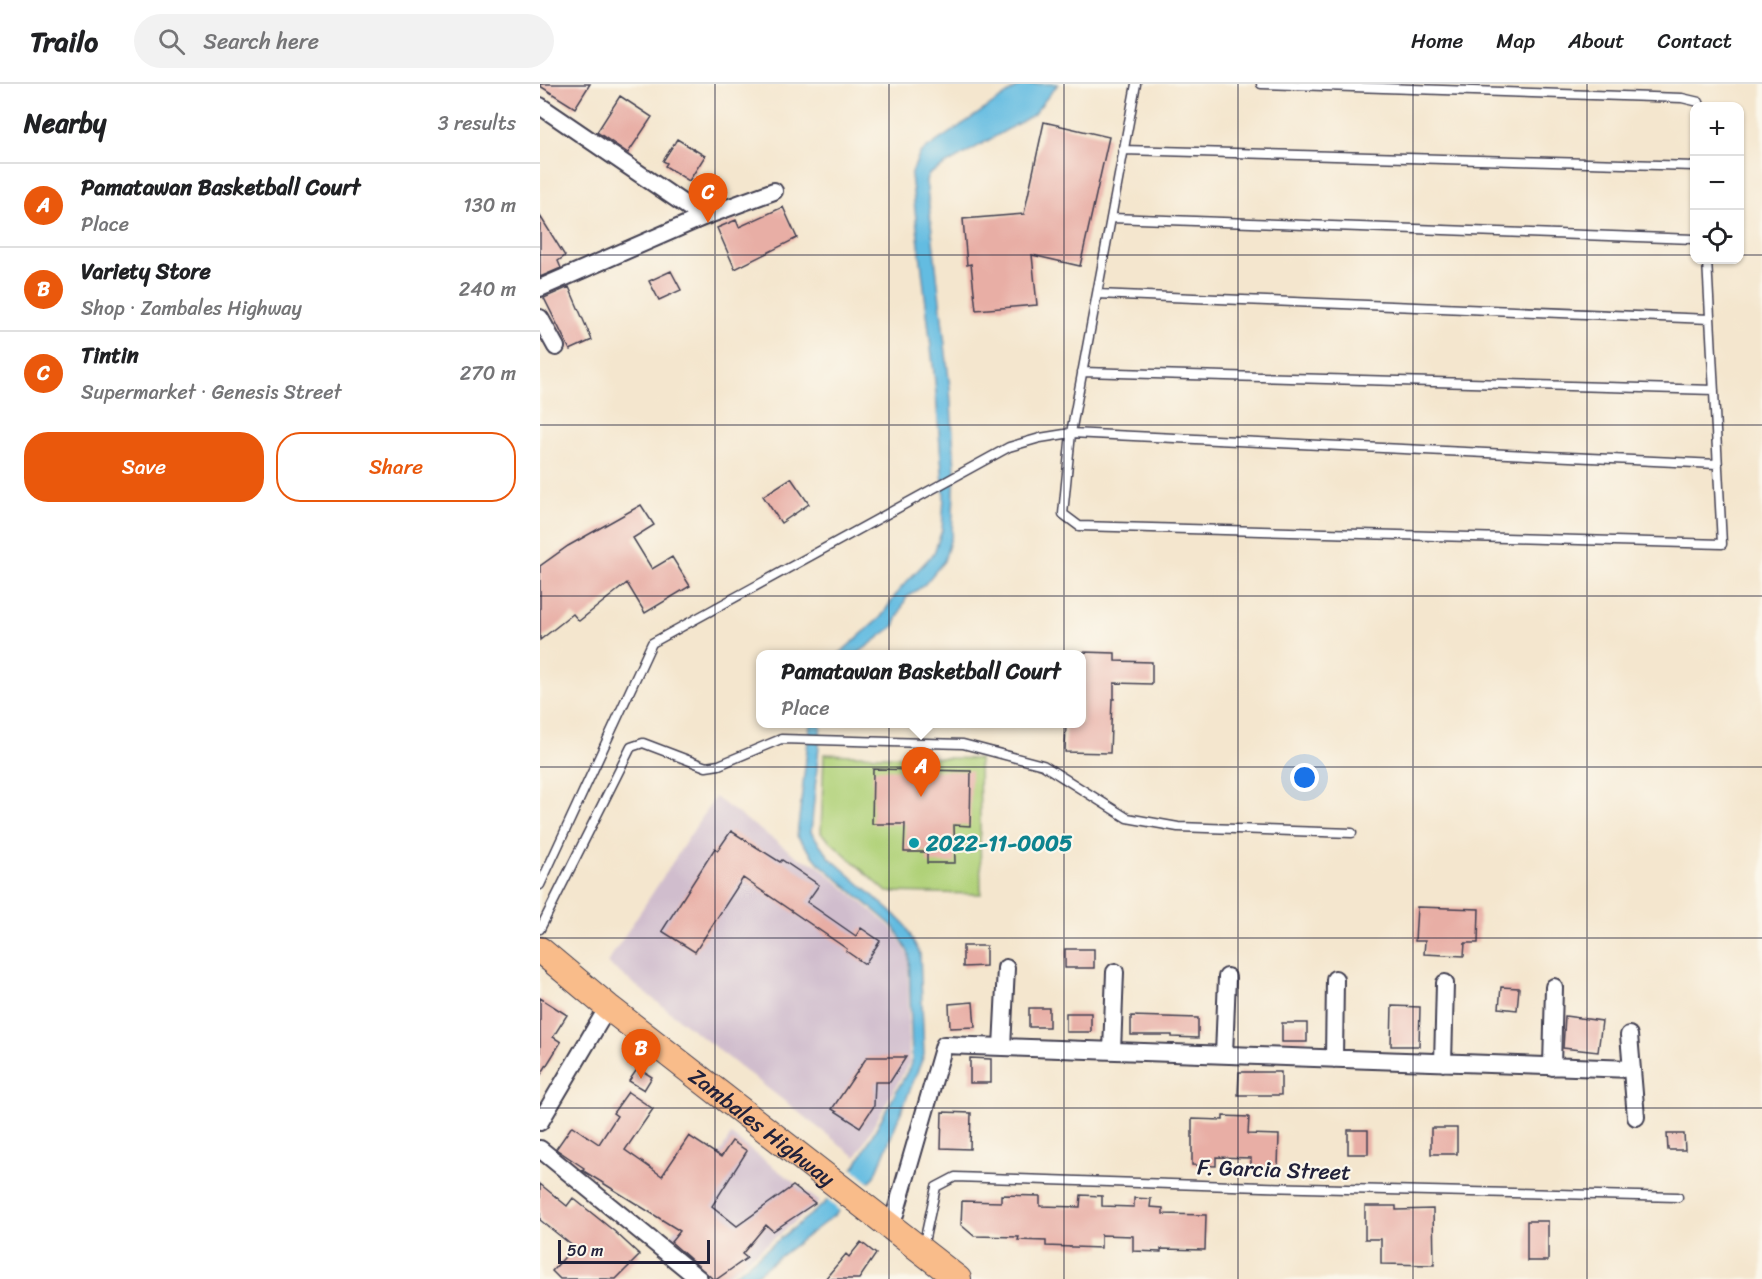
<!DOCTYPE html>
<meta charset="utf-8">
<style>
:root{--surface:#fff;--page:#f2f2f2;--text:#202124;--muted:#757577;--line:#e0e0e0;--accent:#ea580c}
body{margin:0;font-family:Sriracha,sans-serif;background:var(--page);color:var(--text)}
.controls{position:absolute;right:18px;top:18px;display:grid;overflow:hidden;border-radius:12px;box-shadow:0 2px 4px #0004}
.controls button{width:54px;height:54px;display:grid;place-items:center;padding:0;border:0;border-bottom:2px solid var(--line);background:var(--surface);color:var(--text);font:30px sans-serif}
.scale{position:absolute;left:18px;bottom:15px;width:152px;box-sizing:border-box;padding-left:6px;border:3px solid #22223b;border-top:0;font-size:16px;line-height:21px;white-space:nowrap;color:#22223b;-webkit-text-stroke:4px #fbf7ec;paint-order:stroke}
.you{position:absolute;left:765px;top:694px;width:21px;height:21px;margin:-15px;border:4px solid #fff;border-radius:50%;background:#1a73e8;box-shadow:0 0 0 9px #1a73e833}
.badge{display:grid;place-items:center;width:39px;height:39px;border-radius:50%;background:var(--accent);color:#fff;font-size:20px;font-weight:700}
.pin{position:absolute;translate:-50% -50px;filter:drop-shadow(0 2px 3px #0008)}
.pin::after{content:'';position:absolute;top:32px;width:21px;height:18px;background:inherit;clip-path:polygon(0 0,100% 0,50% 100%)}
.popup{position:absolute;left:216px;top:566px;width:330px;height:78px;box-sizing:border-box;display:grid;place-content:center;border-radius:12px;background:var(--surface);filter:drop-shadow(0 2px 4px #0005);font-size:20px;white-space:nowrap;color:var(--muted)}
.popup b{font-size:22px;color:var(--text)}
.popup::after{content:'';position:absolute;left:50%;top:100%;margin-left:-12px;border:12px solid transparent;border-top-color:var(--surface)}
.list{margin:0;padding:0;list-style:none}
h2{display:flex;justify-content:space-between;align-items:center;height:78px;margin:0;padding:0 24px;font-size:26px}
h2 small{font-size:20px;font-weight:400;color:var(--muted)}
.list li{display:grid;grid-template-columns:39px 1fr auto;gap:18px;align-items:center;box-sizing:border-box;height:84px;padding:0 24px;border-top:2px solid var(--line)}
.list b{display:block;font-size:22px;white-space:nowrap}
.list p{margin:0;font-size:20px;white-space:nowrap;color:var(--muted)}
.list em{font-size:20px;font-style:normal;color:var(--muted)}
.actions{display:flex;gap:12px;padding:18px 24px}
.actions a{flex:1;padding:14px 0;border:2px solid var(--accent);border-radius:24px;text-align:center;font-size:21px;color:var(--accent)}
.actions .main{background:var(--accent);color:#fff}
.icon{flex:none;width:33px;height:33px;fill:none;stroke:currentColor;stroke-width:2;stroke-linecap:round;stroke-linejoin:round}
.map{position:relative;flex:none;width:1222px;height:1195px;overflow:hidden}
header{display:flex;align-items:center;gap:36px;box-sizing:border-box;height:84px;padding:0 30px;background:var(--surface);border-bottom:2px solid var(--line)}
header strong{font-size:28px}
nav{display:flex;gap:33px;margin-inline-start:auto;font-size:21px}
.search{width:420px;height:54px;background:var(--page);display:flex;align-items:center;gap:15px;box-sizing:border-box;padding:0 21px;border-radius:33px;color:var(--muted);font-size:22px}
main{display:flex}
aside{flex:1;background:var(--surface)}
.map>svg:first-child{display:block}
.industrial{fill:#d0bdcd}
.green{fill:#b0d178;stroke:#697a5a;stroke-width:1.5}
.water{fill:#64bce1;stroke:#436f8e;stroke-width:1.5}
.pier{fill:#f4e6ce}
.building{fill:#e8aea5}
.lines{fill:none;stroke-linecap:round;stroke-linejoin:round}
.lane-casing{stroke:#423f51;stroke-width:11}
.street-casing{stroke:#423f51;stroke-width:20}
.primary-casing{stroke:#423f51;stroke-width:28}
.lane{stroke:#fff;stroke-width:8}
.street{stroke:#fff;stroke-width:16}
.primary{stroke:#f9bc8a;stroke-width:26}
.grid{fill:none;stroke:#22223b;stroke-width:1.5;stroke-opacity:0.55}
.culture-dot{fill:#0f9aa8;stroke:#fbf7ec;stroke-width:2}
.labels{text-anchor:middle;stroke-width:4.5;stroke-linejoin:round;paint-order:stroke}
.culture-label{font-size:22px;font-weight:bold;fill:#0d838f;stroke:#fbf7ec;text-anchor:start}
.street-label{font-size:22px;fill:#22223b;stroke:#fbf7ec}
</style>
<header>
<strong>Trailo</strong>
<div class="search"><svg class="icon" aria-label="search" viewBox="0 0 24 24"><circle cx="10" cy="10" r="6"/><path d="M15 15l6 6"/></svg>Search here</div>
<nav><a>Home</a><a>Map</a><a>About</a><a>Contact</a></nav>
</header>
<main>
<aside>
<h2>Nearby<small>3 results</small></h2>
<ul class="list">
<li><span class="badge">A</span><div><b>Pamatawan Basketball Court</b><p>Place</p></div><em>130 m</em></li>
<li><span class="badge">B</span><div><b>Variety Store</b><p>Shop · Zambales Highway</p></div><em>240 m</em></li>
<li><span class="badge">C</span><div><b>Tintin</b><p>Supermarket · Genesis Street</p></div><em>270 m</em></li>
</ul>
<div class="actions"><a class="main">Save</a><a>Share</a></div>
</aside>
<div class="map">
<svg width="1222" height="1195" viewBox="0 0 1222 1195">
<rect width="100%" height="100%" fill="#fbf7ec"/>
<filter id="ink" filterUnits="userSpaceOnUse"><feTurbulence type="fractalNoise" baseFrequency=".0167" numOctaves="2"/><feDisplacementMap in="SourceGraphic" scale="12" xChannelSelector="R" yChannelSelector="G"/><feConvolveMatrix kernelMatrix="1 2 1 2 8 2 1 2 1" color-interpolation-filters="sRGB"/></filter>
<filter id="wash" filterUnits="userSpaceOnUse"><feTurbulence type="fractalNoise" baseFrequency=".008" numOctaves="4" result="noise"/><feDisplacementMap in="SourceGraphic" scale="24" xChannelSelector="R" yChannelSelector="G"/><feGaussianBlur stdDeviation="1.35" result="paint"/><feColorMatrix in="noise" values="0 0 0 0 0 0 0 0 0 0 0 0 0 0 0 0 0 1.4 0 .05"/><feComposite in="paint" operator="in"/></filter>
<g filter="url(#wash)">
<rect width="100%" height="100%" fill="#f4e6ce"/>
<path class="industrial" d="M175 713 259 774 276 780 354 846 368 871 369 979 316 1073 67 879Z
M191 1051 280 1118 183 1195H166L125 1162Z"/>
<path class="green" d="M284 670 439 675 441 810 347 808 281 749Z"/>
<path class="water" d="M482 0H518L493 31 389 90 386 96 410 304 415 386 412 450 404 477 384 501 366 514 354 542 317 570H299L341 533 359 506 394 469 402 446 404 412 395 298 371 91 380 69Z
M270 640H281L271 748 290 774 364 839 380 870 384 971 335 1092 296 1130 210 1195H189L284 1120 316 1081 372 979 369 870 355 844 279 779 257 752Z"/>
<path class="pier" d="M312 1084 331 1100 302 1129 286 1115Z"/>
<g id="blocks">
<path class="building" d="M0 0H50L35 24 0 2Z
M80 12 112 33 88 69 57 48Z
M504 38 569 53 540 182 492 171 497 221 436 226 431 180 427 181 423 135 484 130Z
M137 55 165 72 149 97 125 82 127 79 123 77Z
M243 123 257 154 195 185 177 144 196 136 199 143Z
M0 132 25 172 18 177 21 184 0 193Z
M131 187 141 206 119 216 109 197Z
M29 203 52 256 30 266 4 214Z
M251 394 269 420 241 439 223 412Z
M101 421 114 441 93 454 112 485 132 473 150 502 105 529 87 499 39 537 33 530 0 556V482L28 462Z
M542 568 575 569V577L612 578V600L574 599V615H572L570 669 525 668 526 639H542Z
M333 685 431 687 430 742 414 741 415 779H387V768H364L365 740H332Z
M191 747 240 778 242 776 279 801 267 818 316 852 321 844 340 857 325 880 306 867 307 865 203 794 155 868 122 847 175 764 178 766Z
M877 823 939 825 938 859H925L924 872 884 870 885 857H875Z
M423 862H446V882L423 883Z
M525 865H554V884H525Z
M961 903 979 904 977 926 959 924Z
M0 914 27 931 13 953 21 958 0 992Z
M433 918 435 943 410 944 409 920Z
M852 922 880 923 879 962H851Z
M489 924H509V943H489Z
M526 929H551V948H526Z
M591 932 658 934V954L632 953V951H591Z
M1025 932 1062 937 1058 968 1023 964Z
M742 939H767V958H742Z
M327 973H366L350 998H335L334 1022 320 1043 292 1025Z
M430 974 451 975V999H430Z
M98 984 112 993 104 1006 89 997Z
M699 988H741V1011H698Z
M88 1008 113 1025 85 1066 122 1092 149 1052 181 1073 192 1057 207 1067 172 1122 197 1142 253 1102 275 1119 233 1147 226 1141 202 1170 207 1174 177 1195H173L131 1158 140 1147 42 1086 44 1084 16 1065 32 1042 59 1060 77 1032 73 1029Z
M402 1028 431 1029 430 1065 401 1064Z
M683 1032 709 1033 708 1050 739 1051 738 1083 711 1082V1074L676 1073V1082L652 1081V1035L683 1036Z
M891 1044H917V1070H891Z
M808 1046H828V1070H808Z
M1127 1050H1144L1145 1066H1128Z
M0 1100 27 1122 33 1114 74 1147 100 1171 76 1195H20L12 1187 34 1163 0 1136Z
M461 1111 500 1112V1122L540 1123 541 1111 562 1112V1122L594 1123V1114L611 1115 610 1123 623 1124V1130L666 1131 665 1166 621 1165V1168L593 1167V1152L561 1151V1164L506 1162V1157L478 1156 479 1153 434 1152 421 1141 422 1117 461 1118Z
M825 1122H856V1126L893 1125 894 1181 841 1180V1155H825Z
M987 1137H1008V1177H987Z
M321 1158 336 1170 319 1195H285L306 1170 309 1173Z"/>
</g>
</g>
<g filter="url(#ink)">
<use href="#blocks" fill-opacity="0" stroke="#423f51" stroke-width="1.5"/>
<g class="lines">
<g class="lane-casing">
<path id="lane" d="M721 0 1142 14 1159 18 1160 22
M583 66 1154 82
M571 134 1154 155
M1167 176 1182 460 539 442 523 430 531 349 1177 380
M557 210 1170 235
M542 288 1174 306
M0 801 112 559 469 363 500 354 531 349 596 0
M0 845 91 663 103 659 166 683 179 681 241 655 423 660 503 681 587 734 638 743 812 749
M383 1163 396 1103 415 1093 723 1103 1138 1113"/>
</g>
<g class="street-casing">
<path id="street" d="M0 22 163 133
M0 204 163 133 234 107
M0 234 16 263
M1089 951 1096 1033
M462 963 466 884
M572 967 575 888
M684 971 687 893
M794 975 795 895
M903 979 905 899
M1012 983 1014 903
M0 1038 68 923
M0 1065 159 1195
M351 1144 404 961 1092 985"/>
</g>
<g class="primary-casing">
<g id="primary">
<path id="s1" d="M0 866 68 923 418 1195"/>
</g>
</g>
<use href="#lane" class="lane"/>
<use href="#street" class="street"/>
<use href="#primary" class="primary"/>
</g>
</g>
<path class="grid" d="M175 0V1195M349 0V1195M524 0V1195M698 0V1195M873 0V1195M1047 0V1195M0 171H1154M1200 171H1222M0 341H1222M0 512H1222M0 683H1222M0 854H1222M0 1024H1222"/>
<circle class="culture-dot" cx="374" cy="759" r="6"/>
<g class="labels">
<g class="culture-label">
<text x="386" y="767">2022-11-0005</text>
</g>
<g class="street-label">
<text dy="8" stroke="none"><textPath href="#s1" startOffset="284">Zambales Highway</textPath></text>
<text transform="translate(734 1085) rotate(2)" y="8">F. Garcia Street</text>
</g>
</g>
</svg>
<div class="controls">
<button>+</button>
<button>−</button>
<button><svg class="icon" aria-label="locate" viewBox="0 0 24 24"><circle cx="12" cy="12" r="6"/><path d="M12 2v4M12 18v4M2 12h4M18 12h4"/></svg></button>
</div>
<div class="scale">50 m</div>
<div class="you"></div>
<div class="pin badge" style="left:381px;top:713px">A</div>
<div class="popup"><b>Pamatawan Basketball Court</b>Place</div>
<div class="pin badge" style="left:101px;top:995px">B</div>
<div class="pin badge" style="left:168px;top:139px">C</div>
</div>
</main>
